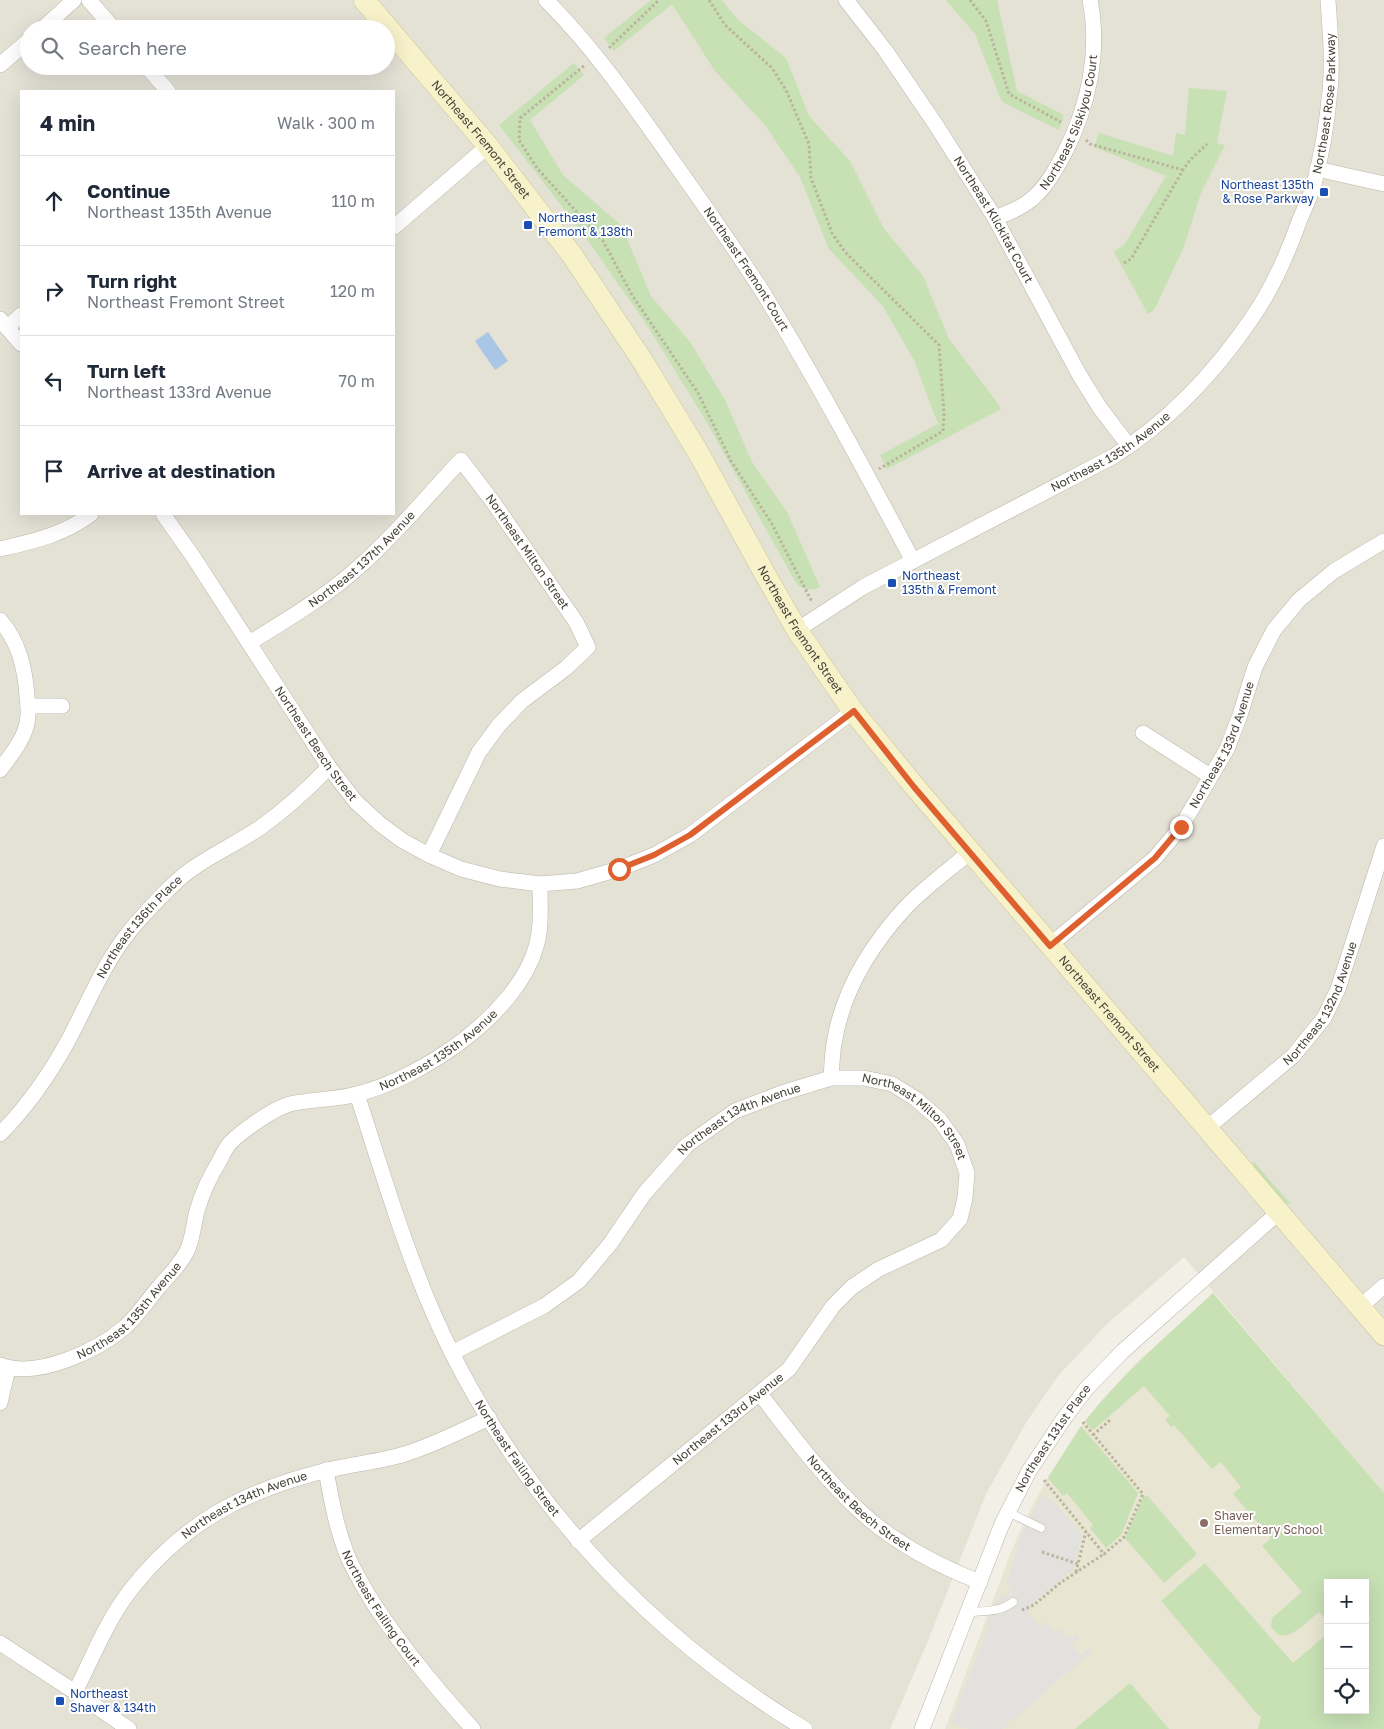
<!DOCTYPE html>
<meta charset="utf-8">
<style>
:root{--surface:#fff;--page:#f2f2f3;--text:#1f2937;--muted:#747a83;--line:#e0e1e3}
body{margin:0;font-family:"Golos Text",sans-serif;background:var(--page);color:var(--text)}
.controls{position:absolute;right:15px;bottom:15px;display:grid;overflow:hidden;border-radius:0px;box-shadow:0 5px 20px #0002}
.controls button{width:45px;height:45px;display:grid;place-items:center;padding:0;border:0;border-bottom:1px solid var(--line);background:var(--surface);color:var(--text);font:25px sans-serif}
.stop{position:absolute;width:15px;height:15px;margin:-11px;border:4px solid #df602f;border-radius:50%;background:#fff}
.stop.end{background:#df602f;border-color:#fff;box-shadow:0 1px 5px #0008}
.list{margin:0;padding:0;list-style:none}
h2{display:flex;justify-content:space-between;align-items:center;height:65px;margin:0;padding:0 20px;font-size:21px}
h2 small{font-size:16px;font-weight:400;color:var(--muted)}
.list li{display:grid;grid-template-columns:32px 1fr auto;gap:15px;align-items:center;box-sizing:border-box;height:90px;padding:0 20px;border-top:1px solid var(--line)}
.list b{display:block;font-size:19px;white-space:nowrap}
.list p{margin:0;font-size:16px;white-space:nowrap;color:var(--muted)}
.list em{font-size:16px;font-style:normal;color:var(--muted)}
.icon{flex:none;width:28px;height:28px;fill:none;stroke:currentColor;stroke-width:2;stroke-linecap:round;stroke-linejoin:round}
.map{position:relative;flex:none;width:1384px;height:1729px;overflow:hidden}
.search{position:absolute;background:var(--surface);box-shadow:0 5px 20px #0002;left:20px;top:20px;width:375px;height:55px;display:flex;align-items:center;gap:12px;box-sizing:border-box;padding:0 18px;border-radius:28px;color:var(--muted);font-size:19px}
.panel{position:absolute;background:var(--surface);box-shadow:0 5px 20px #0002;left:20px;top:90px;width:375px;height:425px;border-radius:0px}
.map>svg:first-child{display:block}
.residential{fill:#e4e1d5;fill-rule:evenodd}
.education{fill:#e8e5d2;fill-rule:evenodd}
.green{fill:#c7e0b4}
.parking{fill:#e2e1de}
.water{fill:#aac6e7}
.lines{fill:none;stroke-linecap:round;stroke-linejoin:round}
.lane-casing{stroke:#bbb7aa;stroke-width:9}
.street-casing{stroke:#bbb7aa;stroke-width:16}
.secondary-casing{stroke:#cbc49b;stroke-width:22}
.path{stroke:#bbb49d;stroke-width:3;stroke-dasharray:2.5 2.5;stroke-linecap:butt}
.lane{stroke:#fff;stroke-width:8}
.street{stroke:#fff;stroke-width:15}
.secondary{stroke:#f7f2ca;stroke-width:21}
.route{stroke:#df602f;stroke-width:6}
.transit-dot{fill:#1a4fb4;stroke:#fff;stroke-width:2}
.education-dot{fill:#8d6e63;stroke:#fff;stroke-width:2}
.labels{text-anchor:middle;stroke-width:4;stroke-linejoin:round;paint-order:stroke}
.street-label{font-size:12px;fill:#434036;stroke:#fff}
.transit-label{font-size:12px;fill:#164399;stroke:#fff;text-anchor:start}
.education-label{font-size:12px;fill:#785e54;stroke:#fff;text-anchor:start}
</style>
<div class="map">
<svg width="1384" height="1729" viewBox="0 0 1384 1729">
<rect width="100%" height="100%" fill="#f1efe6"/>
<path class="residential" d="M0 0H1384V1493L1184 1257 1106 1325 1058 1376 1027 1421 986 1494 925 1648 890 1729H0ZM29 29H386V66H29ZM21 91H394V514H21Z"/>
<path class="education" d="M1213 1293 1384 1493V1729H945L1011 1552 1030 1510 1049 1475 1081 1426 1102 1400 1138 1361 1185 1320ZM1328 1583H1365V1710H1328Z"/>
<path class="green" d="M651 0H722L737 19 786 58 809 116 850 161 884 229 923 276 949 339 996 401 1001 409 887 469 880 455 938 424 914 360 882 305 829 249 800 177 764 124 715 71 672 4 614 51 604 38Z
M946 0H997L1017 91 1064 115 1059 130 1002 102 975 34Z
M574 63 584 75 530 120 563 175 621 225 651 296 690 342 725 400 752 462 787 512 820 587C811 591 803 590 796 583L706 421 647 325 581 231 499 125Z
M1189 88 1227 91 1217 143 1225 145 1201 193 1183 249 1154 310 1148 314 1114 252 1124 245 1166 176 1094 147 1099 133 1173 156 1176 133 1185 135Z
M1253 1161 1291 1204 1284 1203 1255 1172Z
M1213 1293 1384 1493V1729H1258L1261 1716 1258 1715 1161 1601 1205 1563 1293 1663 1328 1633V1710H1365V1583H1328V1623L1319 1612C1310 1619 1292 1639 1280 1635 1276 1634 1273 1629 1271 1627L1272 1618 1302 1592 1262 1546 1271 1538 1233 1494 1241 1487 1221 1462 1212 1469 1174 1425 1171 1427 1165 1420 1170 1416 1144 1386 1093 1430 1085 1421C1123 1373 1169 1334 1213 1293Z
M1081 1426 1138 1493 1121 1535 1106 1548 1090 1528 1093 1525 1067 1493 1063 1496 1048 1478Z
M1147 1495 1197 1554 1164 1583 1125 1538 1143 1497Z
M1130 1683 1169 1729H1075Z"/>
<path class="parking" d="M1042 1495 1055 1503 1082 1535 1073 1570 1029 1607 1028 1612 1040 1626 1046 1621 1055 1632 1060 1629 1069 1639 1077 1634 1079 1637 1071 1644 1080 1655 1089 1648 1092 1651 1002 1729H970L951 1723 988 1628 987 1624 995 1602 999 1601 1002 1593 1006 1597 1012 1593 1006 1583 1022 1533Z"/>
<path class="water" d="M488 332 508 361 495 370 475 341Z"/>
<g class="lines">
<g class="lane-casing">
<path id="lane" d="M1008 1512 1041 1528
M969 1612C985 1611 1000 1612 1013 1602"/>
</g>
<g class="street-casing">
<g id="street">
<path d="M89 0 114 29"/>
<path id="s1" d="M546 0C593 47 632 103 670 157 702 202 734 247 764 294 817 381 865 471 913 561"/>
<path id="s2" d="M846 0 885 50 936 125 995 218 1080 376 1100 408 1129 446"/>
<path d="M42 29 74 0"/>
<path d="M0 65 29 40"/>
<path d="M146 66 168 91"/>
<path d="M1317 169 1384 184"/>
<path id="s3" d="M995 218C1008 213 1021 208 1032 199 1047 186 1056 169 1065 152 1089 105 1100 52 1090 0"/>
<path d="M394 227 488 146"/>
<path d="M0 319 21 344"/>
<path d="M7 328 21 315"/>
<path id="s4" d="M163 514 194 558 329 767 356 802 380 824 403 841 429 855 461 869 500 879 540 884 577 881 619 869 654 855 690 835 853 711"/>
<path d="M0 549C34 541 63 535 91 514"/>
<path d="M0 620C19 642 25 668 27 696 28 704 29 715 27 723 24 740 10 756 0 770"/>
<path id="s5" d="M797 630 863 587 1114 456C1169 421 1216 371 1252 318 1273 288 1288 253 1300 219 1305 208 1310 196 1314 184 1322 154 1327 122 1330 91 1333 61 1330 30 1328 0"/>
<path id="s6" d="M249 643C288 619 327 596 361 565 397 533 428 495 461 460L493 502 576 622 588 647 566 668 522 701 499 725 479 752 429 855"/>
<path d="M28 706H62"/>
<path d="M1143 733 1210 776"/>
<path id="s7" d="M1050 945 1155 858 1181 827 1227 749 1240 715 1255 667 1274 630 1299 600 1334 571 1384 541"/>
<path d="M831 1078C832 1067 832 1055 834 1044 842 992 871 945 906 907 925 887 949 870 970 852"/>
<path id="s8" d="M357 1094C379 1162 399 1230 426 1296 500 1476 638 1629 805 1729"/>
<path id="s9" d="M1207 1128 1293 1056 1324 1018 1338 989 1384 846"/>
<path id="s10" d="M0 1134C28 1106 50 1074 69 1039 89 1001 105 960 133 927 150 908 169 886 189 871 212 854 238 843 261 827 286 809 308 789 329 767"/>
<path d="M1360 1307 1384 1286"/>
<path id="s11" d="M452 1353 544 1306 579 1281 610 1244 644 1194 687 1145 735 1111 782 1093 831 1078H864L892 1084 916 1099 939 1119 957 1144 967 1173 965 1198 960 1219 941 1240 879 1269 852 1287 833 1306 789 1369 578 1541"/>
<path id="s12" d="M0 1365C37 1379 97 1351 125 1327 137 1316 148 1300 159 1287 169 1275 184 1261 189 1246 193 1235 194 1222 197 1211 202 1193 210 1176 220 1160 223 1154 226 1147 230 1143 242 1131 274 1108 290 1104 312 1099 336 1100 357 1094 422 1078 517 1014 536 947 542 927 540 905 540 884"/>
<path id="s13" d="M760 1394C792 1435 823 1478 862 1513 895 1543 939 1566 980 1582"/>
<path d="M0 1403 8 1368"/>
<path id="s14" d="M326 1470C331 1498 336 1526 346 1552 351 1566 360 1580 367 1593 397 1642 434 1686 473 1729"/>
<path d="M0 1643 75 1692 129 1729"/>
<path id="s15" d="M75 1692C92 1659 106 1622 129 1592 181 1524 243 1491 324 1471 351 1464 379 1462 405 1454 434 1445 461 1431 489 1418"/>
<path id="s16" d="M922 1729 1002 1524 1029 1471 1063 1420 1086 1389 1123 1351 1279 1212"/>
</g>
</g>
<g class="secondary-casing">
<g id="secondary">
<path id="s17" d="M364 0 488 146 572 255 642 360 698 452 766 576 797 630 853 711 915 787 1384 1335"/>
</g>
</g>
<path class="path" d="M709 0 725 25 772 68 786 90 809 144 811 178 832 233 845 252 939 345 944 414 943 431 879 469
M970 0 986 21 1009 94 1061 122
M609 48 659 0
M584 66 520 118 519 140 537 168 603 241 632 295 698 393 731 461 772 524 812 602
M1086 140 1090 144 1183 170
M1124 263 1131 259 1183 170 1190 160 1207 144
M1093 1435 1110 1420
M1044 1480 1104 1554 1124 1537 1143 1494 1082 1421
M1042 1552 1078 1564
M1076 1572 1086 1531
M1022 1610 1034 1605 1060 1583 1104 1554"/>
<use href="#lane" class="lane"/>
<use href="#street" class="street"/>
<use href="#secondary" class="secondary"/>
</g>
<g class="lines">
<path class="route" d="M619 869 654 855 690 835 854 711 914 787 1050 946 1155 858 1181 827"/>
</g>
<g class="transit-dot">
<rect x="1319" y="187" width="10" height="10" rx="2.5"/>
<rect x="523" y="220" width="10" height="10" rx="2.5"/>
<rect x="887" y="578" width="10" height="10" rx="2.5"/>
<rect x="55" y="1696" width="10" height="10" rx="2.5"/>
</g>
<circle class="education-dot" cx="1204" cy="1523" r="5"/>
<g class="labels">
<g class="street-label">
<text dy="4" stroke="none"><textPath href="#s5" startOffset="788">Northeast Rose Parkway</textPath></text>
<text dy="4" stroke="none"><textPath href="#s3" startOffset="129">Northeast Siskiyou Court</textPath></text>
<text dy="4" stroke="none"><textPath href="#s17" startOffset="182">Northeast Fremont Street</textPath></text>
<text dy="4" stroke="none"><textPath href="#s2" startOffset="265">Northeast Klickitat Court</textPath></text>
<text dy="4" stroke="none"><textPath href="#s1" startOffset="336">Northeast Fremont Court</textPath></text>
<text dy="4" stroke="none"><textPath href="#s5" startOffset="361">Northeast 135th Avenue</textPath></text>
<text dy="4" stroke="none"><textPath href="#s6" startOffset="395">Northeast Milton Street</textPath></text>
<text dy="4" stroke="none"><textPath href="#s6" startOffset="141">Northeast 137th Avenue</textPath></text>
<text dy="4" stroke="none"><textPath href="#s17" startOffset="768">Northeast Fremont Street</textPath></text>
<text dy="4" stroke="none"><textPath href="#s4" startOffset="276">Northeast Beech Street</textPath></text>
<text dy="4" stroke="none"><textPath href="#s7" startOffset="269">Northeast 133rd Avenue</textPath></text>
<text dy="4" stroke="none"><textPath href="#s10" startOffset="251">Northeast 136th Place</textPath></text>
<text dy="4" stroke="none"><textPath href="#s9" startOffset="172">Northeast 132nd Avenue</textPath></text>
<text dy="4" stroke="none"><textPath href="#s17" startOffset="1262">Northeast Fremont Street</textPath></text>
<text dy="4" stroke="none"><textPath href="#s12" startOffset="584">Northeast 135th Avenue</textPath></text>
<text dy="4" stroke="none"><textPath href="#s11" startOffset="580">Northeast Milton Street</textPath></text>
<text dy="4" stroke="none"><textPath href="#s11" startOffset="379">Northeast 134th Avenue</textPath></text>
<text dy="4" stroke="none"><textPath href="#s12" startOffset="149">Northeast 135th Avenue</textPath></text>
<text transform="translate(728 1419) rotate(-39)" y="4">Northeast 133rd Avenue</text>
<text dy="4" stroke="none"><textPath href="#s16" startOffset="320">Northeast 131st Place</textPath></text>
<text dy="4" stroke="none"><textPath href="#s8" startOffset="400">Northeast Failing Street</textPath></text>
<text dy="4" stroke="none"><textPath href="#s13" startOffset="148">Northeast Beech Street</textPath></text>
<text dy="4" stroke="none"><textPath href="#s15" startOffset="261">Northeast 134th Avenue</textPath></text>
<text dy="4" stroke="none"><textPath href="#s14" startOffset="151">Northeast Failing Court</textPath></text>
</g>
<g class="transit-label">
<text x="1314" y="189" text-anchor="end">Northeast 135th<tspan x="1314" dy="14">&amp; Rose Parkway</tspan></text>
<text x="538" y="222">Northeast<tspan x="538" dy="14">Fremont &amp; 138th</tspan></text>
<text x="902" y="580">Northeast<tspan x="902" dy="14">135th &amp; Fremont</tspan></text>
<text x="70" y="1698">Northeast<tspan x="70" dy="14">Shaver &amp; 134th</tspan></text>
</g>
<g class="education-label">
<text x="1214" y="1520">Shaver<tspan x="1214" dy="14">Elementary School</tspan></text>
</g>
</g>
</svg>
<div class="controls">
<button>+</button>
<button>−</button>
<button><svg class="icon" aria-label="locate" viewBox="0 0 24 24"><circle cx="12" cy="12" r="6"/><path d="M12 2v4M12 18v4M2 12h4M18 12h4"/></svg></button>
</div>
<div class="stop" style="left:619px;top:869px"></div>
<div class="stop end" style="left:1181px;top:827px"></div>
<div class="search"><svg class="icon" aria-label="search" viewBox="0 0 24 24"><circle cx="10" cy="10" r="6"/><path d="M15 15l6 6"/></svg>Search here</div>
<section class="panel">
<h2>4 min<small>Walk · 300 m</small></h2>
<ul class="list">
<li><svg class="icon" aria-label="ahead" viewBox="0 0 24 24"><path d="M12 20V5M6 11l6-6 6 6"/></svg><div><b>Continue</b><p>Northeast 135th Avenue</p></div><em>110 m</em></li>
<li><svg class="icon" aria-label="right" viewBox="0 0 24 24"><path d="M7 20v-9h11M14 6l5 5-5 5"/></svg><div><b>Turn right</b><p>Northeast Fremont Street</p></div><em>120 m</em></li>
<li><svg class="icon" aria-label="left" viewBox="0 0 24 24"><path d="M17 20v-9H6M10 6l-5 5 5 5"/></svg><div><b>Turn left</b><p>Northeast 133rd Avenue</p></div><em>70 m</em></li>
<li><svg class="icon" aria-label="arrive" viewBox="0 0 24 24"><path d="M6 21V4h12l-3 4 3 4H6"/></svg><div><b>Arrive at destination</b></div></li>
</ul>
</section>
</div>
